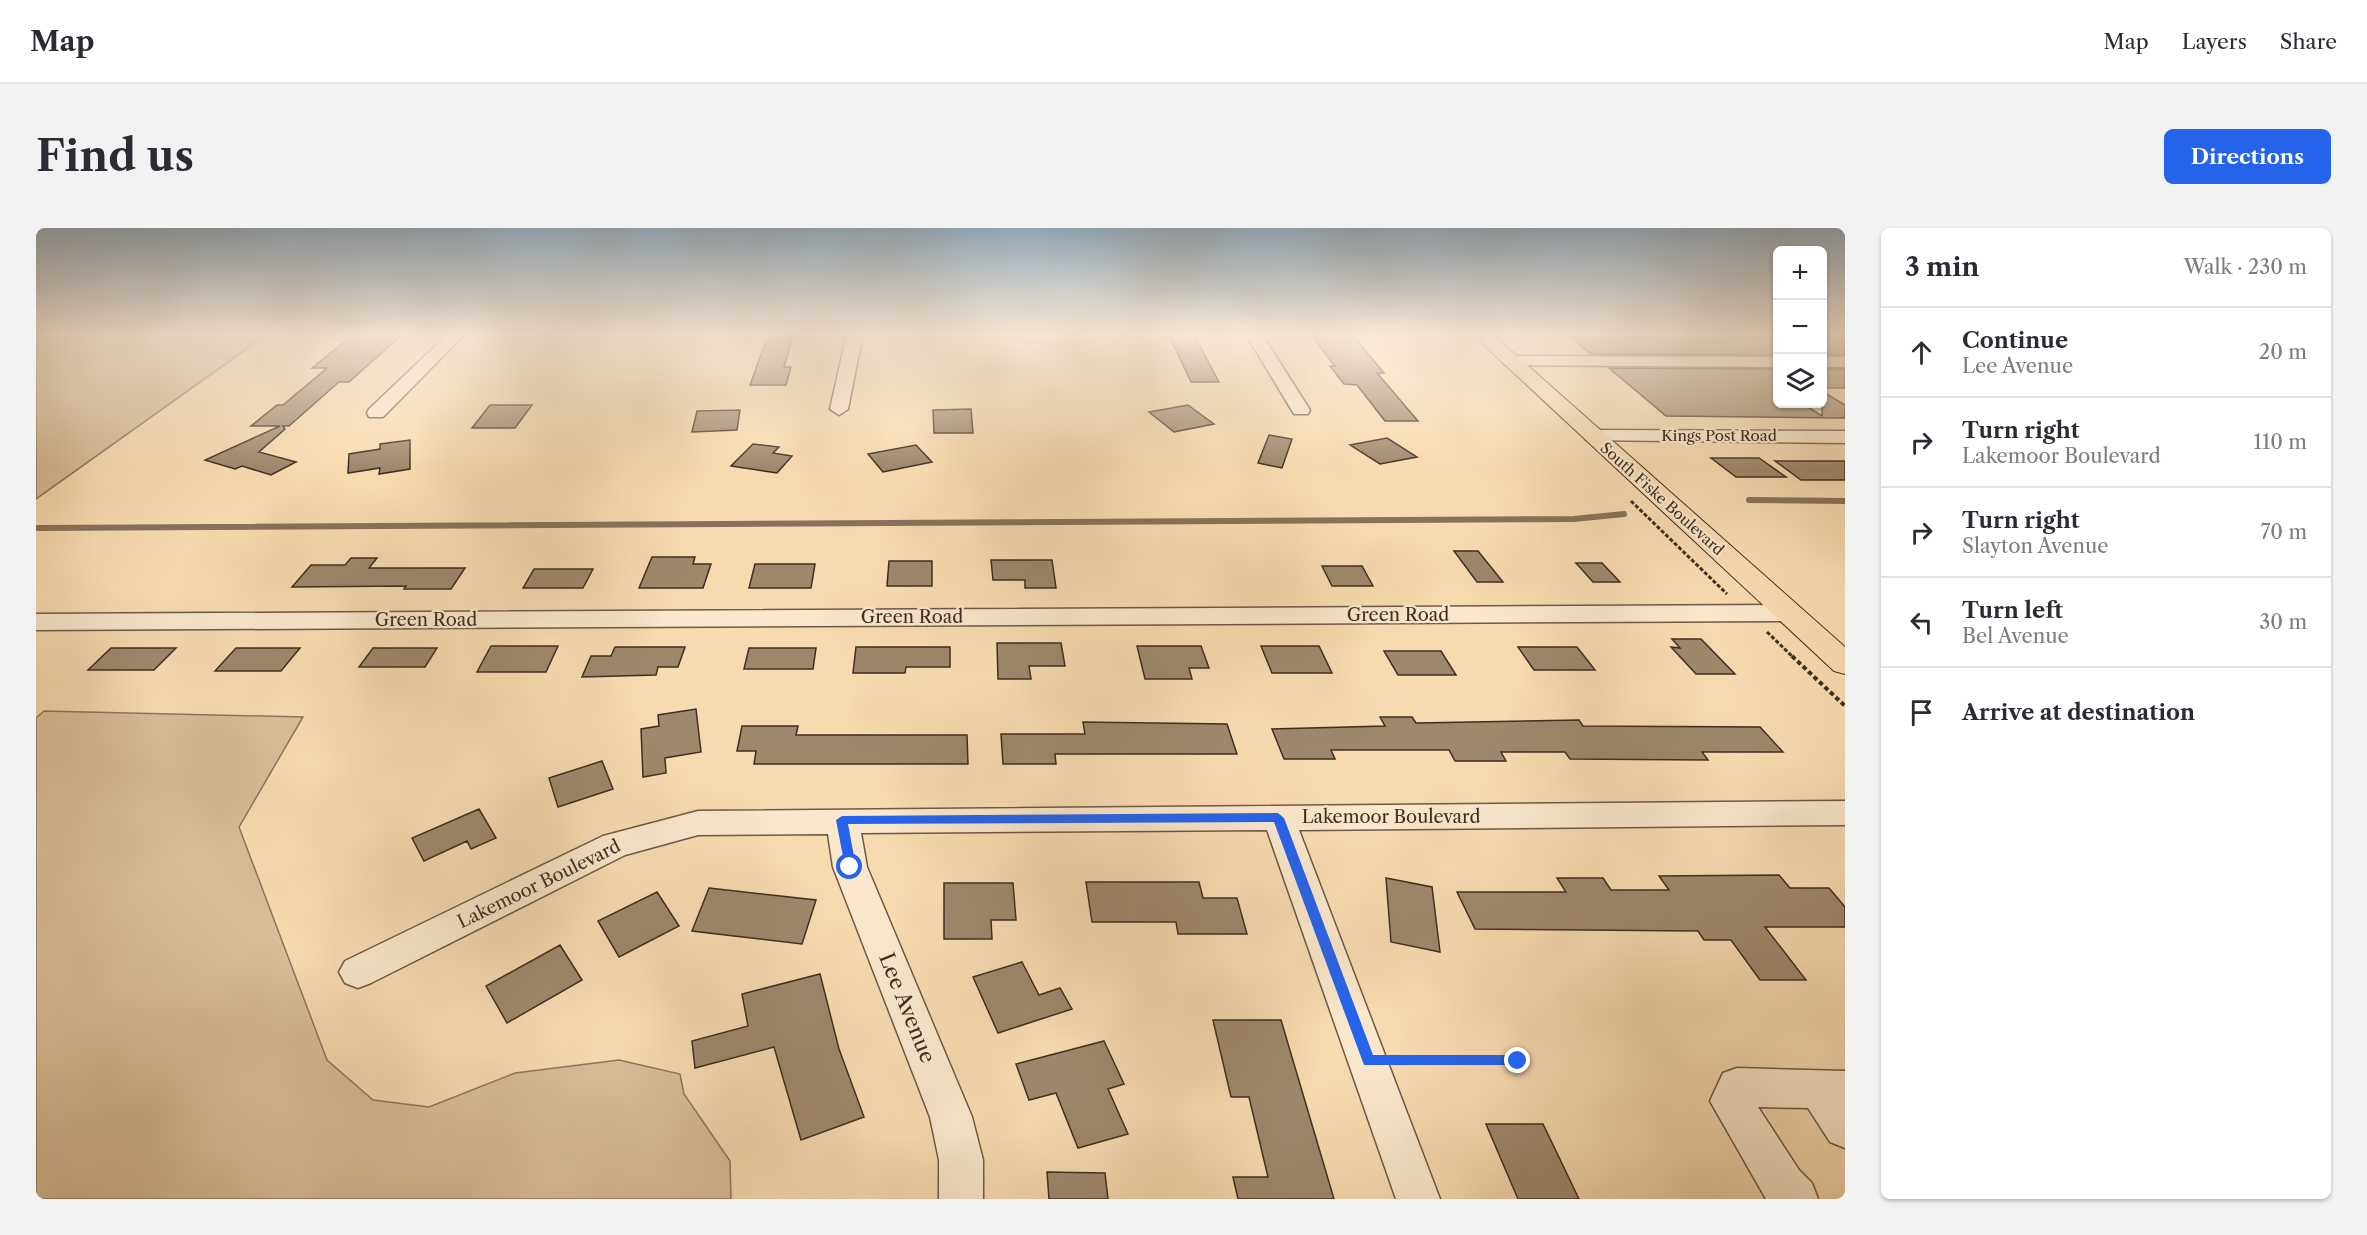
<!DOCTYPE html>
<meta charset="utf-8">
<style>
:root{--surface:#fff;--page:#f2f2f3;--text:#2b2b33;--muted:#7c7c81;--line:#e1e1e2;--accent:#2563eb}
body{margin:0;font-family:"Libre Caslon Text",serif;background:var(--page);color:var(--text)}
.controls{position:absolute;right:18px;top:18px;display:grid;overflow:hidden;border-radius:9px;box-shadow:0 2px 4px #0004}
.controls button{width:54px;height:54px;display:grid;place-items:center;padding:0;border:0;border-bottom:2px solid var(--line);background:var(--surface);color:var(--text);font:30px sans-serif}
.stop{position:absolute;width:18px;height:18px;margin:-14px;border:4px solid #2563eb;border-radius:50%;background:#fff}
.stop.end{background:#2563eb;border-color:#fff;box-shadow:0 2px 6px #0008}
.list{margin:0;padding:0;list-style:none}
h2{display:flex;justify-content:space-between;align-items:center;height:78px;margin:0;padding:0 24px;font-size:26px}
h2 small{font-size:20px;font-weight:400;color:var(--muted)}
.list li{display:grid;grid-template-columns:39px 1fr auto;gap:18px;align-items:center;box-sizing:border-box;height:90px;padding:0 24px;border-top:2px solid var(--line)}
.list b{display:block;font-size:22px;white-space:nowrap}
.list p{margin:0;font-size:20px;white-space:nowrap;color:var(--muted)}
.list em{font-size:20px;font-style:normal;color:var(--muted)}
.icon{flex:none;width:33px;height:33px;fill:none;stroke:currentColor;stroke-width:2;stroke-linecap:round;stroke-linejoin:round}
.map{position:relative;flex:none;width:1809px;height:971px;overflow:hidden;border-radius:9px}
header{display:flex;align-items:center;gap:36px;box-sizing:border-box;height:84px;padding:0 30px;background:var(--surface);border-bottom:2px solid var(--line)}
header strong{font-size:28px}
nav{display:flex;gap:33px;margin-inline-start:auto;font-size:21px}
.intro{display:flex;align-items:center;justify-content:space-between;box-sizing:border-box;height:144px;padding:0 36px}
h1{margin:0;font-size:42px}
.button{padding:15px 27px;border-radius:9px;background:var(--accent);color:#fff;font-size:21px;font-weight:700}
main{display:flex;gap:36px;padding:0 36px}
aside{flex:1;background:var(--surface);border-radius:9px;box-shadow:0 2px 4px #0004}
.map>svg:first-child{display:block}
.green{fill:#d9bd99;stroke:#8c765d;stroke-width:1.5}
.lines{fill:none;stroke-linecap:round;stroke-linejoin:round}
.stream{stroke:#88725a;stroke-width:6}
.building{fill:#9f876c;stroke:#3f2e21;stroke-width:1.5}
.minor-casing{stroke:#6d5945;stroke-width:3}
.major-casing{stroke:#3f2e21;stroke-width:2}
.path-far2{stroke:#3f2e21;stroke-width:3;stroke-dasharray:4 2;stroke-linecap:butt}
.path-far1{stroke:#3f2e21;stroke-width:4;stroke-dasharray:4.5 3;stroke-linecap:butt}
.path{stroke:#3f2e21;stroke-width:5;stroke-dasharray:6 4;stroke-linecap:butt}
.minor{fill:#fae7cc;fill-rule:evenodd}
.major{fill:#f8dab1;fill-rule:evenodd}
.route{fill:#2563eb}
.labels{text-anchor:middle;stroke-width:4.5;stroke-linejoin:round;paint-order:stroke}
.far-street-label{font-size:15px;fill:#3f2e21;stroke:#fae7cc}
.street-label{font-size:18px;fill:#3f2e21;stroke:#fae7cc}
.near-street-label{font-size:21px;fill:#3f2e21;stroke:#fae7cc}
</style>
<header>
<strong>Map</strong>
<nav><a>Map</a><a>Layers</a><a>Share</a></nav>
</header>
<div class="intro"><h1>Find us</h1><a class="button">Directions</a></div>
<main>
<div class="map">
<svg width="1809" height="971" viewBox="0 0 1809 971">
<rect width="100%" height="100%" fill="#f8dab1"/>
<filter id="stains"><feTurbulence type="fractalNoise" baseFrequency=".00333" numOctaves="4"/><feColorMatrix values="0 0 0 0 .2 0 0 0 0 .09 0 0 0 0 .02 0 0 0 .5 -.17"/></filter>
<radialGradient id="worn" r=".72"><stop offset=".6" stop-color="#630" stop-opacity="0"/><stop offset="1" stop-color="#630" stop-opacity=".3"/></radialGradient>
<path class="green" d="M0 105H233L0 271Z
M8 483 267 489 203 599 291 832 337 872 393 879 479 845 583 832 644 846 648 866 694 933 695 971H0V490Z"/>
<g class="lines">
<path class="stream" d="M1713 272 1809 273
M0 300 1538 291 1588 286"/>
</g>
<path class="building" d="M319 105H368L313 154H303L253 198H247L249 201 223 224 260 234 235 247 206 238 199 241 169 232 244 198H215L241 177H247L291 140H276Z
M733 105H758L748 139H755L750 157H714Z
M1132 105H1157L1183 154H1155Z
M1273 105H1315L1348 145H1341L1382 193H1349L1321 157 1308 156 1294 138H1299Z
M1532 108 1742 110V127L1555 126Z
M1786 110H1809V127H1786Z
M1573 140 1742 141V176H1767L1786 188V163L1809 177V190L1630 188Z
M1786 141H1809V160H1786Z
M454 177H496L479 200H436Z
M1152 177 1178 196 1138 204 1113 184Z
M935 181 937 205H898L897 182Z
M704 182 701 202 656 204 661 183Z
M1233 207 1256 211 1246 240 1222 235Z
M1351 210 1381 229 1344 236 1314 217Z
M374 212V241L343 246 344 240 312 245 313 226 344 221V216Z
M717 216 743 219 737 225 756 228 741 245 695 238Z
M880 217 896 234 847 244 832 226Z
M1675 230H1723L1750 249H1700Z
M1739 233H1809V252H1765Z
M1418 323H1442L1467 354H1441Z
M616 329H659L657 336H675L667 360H603Z
M315 330H341L333 340H429L415 361H368L370 358 256 359 275 337H309Z
M955 332H1016L1020 360H989V352H957Z
M853 333H896V358H851Z
M1540 335H1566L1584 354H1557Z
M719 336H779L775 360H713Z
M1286 338H1326L1337 358H1296Z
M498 341H557L547 360H487Z
M1636 411H1665L1699 446H1660L1635 419 1644 420Z
M961 415H1025L1029 438H993L995 451H962Z
M455 418H522L510 444H441Z
M1101 418H1165L1173 440H1153L1156 451H1109Z
M1225 418H1283L1296 445H1236Z
M579 419H649L642 439H622L620 447 546 449 555 428H575Z
M820 419H914V439H870L869 445H817Z
M1482 419H1541L1559 442H1498Z
M75 420H140L118 442H52Z
M200 420H264L245 443H179Z
M337 420H401L389 439H323Z
M713 420H780L777 441H708Z
M1348 423H1405L1420 447H1362Z
M660 481 665 524 629 530 630 545 607 549 605 501 623 498 622 487Z
M1344 489H1376L1380 495 1543 492 1547 498 1724 499 1747 524H1666L1672 532 1534 531 1529 524H1465L1470 533H1419L1413 522H1295L1299 531H1248L1236 501 1349 498Z
M1047 494 1191 496 1201 526H1019L1020 536H967L965 506H1049Z
M706 498H762L760 507H931L932 536H718L720 523H701Z
M566 533 577 561 522 579 513 550Z
M443 581 460 610 435 621 431 613 388 633 376 610Z
M1743 647 1754 660H1793L1809 679V699H1729L1770 752H1724L1695 712H1668L1662 703 1439 701 1421 664H1530L1521 650H1567L1575 662H1633L1623 648Z
M1350 650 1396 659 1404 724 1355 714Z
M1050 654H1163L1167 670H1201L1211 706H1142L1140 694H1056Z
M908 655H977L980 692H955L956 711H908Z
M673 660 780 672 766 716 656 703Z
M621 664 643 698 583 729 562 693Z
M524 717 546 752 471 795 450 758Z
M986 734 1003 767 1024 760 1036 781 962 805 937 749Z
M784 746 803 821 828 889 765 912 738 819 659 840 656 813 712 798 706 766Z
M1177 792H1245L1298 971H1202L1197 949H1232L1213 869H1195Z
M1068 813 1088 856 1072 861 1092 906 1042 920 1020 865 993 872 980 836Z
M1450 896H1507L1543 971H1482Z
M1011 944 1069 945 1072 971H1013Z"/>
<g class="lines">
<g class="minor-casing">
<path id="minor" d="M413 105H430L347 189H333L331 185 333 181Z
M811 105H827L812 181 803 187 794 181Z
M1209 105H1225L1274 182 1272 186H1258Z
M1475 128 1742 129V139L1469 137 1467 133 1469 129Z
M1786 129H1809V139H1786Z
M1557 202 1809 203V215L1550 212 1547 208 1550 204Z
M1752 377 1761 380 1765 385 1761 390 1752 393 0 402V386Z
M1809 573V597L1263 602 1404 971H1360L1231 602 825 605 831 639 936 889 947 932V971H903V932L894 889 797 639 792 606 662 607 589 627 335 755 322 760 309 755 303 744 309 733 567 608 662 583Z
M1701 840 1809 843V920L1794 914 1772 880 1722 879 1763 942 1776 955 1782 971H1730L1674 873 1687 845Z"/>
</g>
<g class="major-casing">
<path id="major" d="M1435 105H1455L1809 419V446L1798 443Z"/>
</g>
<path class="path-far2" d="M1595 273 1691 366
M1731 404 1758 430"/>
<path class="path-far1" d="M1756 428 1809 478"/>
<path class="path" d="M1362 833H1482"/>
<use href="#minor" class="minor"/>
<use href="#major" class="major"/>
</g>
<linearGradient id="sky" x2="0" y2="1"><stop stop-color="#95acbe"/><stop offset="0.44" stop-color="#fceedc"/><stop offset="1" stop-color="#fceedc" stop-opacity="0"/></linearGradient>
<rect width="1809" height="241" fill="url(#sky)"/>
<path class="route" d="M1242 585 1248 590 1337 827H1482L1488 833 1486 837H1328L1238 594 812 596 820 639 814 643 809 639 800 592 806 588Z"/>
<g class="labels">
<g class="far-street-label">
<text x="1683" y="213">Kings Post Road</text>
<text transform="translate(1626 271) rotate(42)" y="5">South Fiske Boulevard</text>
</g>
<g class="street-label">
<text x="1362" y="393">Green Road</text>
<text x="876" y="395">Green Road</text>
<text x="390" y="398">Green Road</text>
<text x="1355" y="595">Lakemoor Boulevard</text>
<text transform="translate(503 656) rotate(-26)" y="6">Lakemoor Boulevard</text>
</g>
<g class="near-street-label">
<text transform="translate(871 780) rotate(68)" y="7">Lee Avenue</text>
</g>
</g>
<rect width="100%" height="100%" filter="url(#stains)"/>
<rect width="100%" height="100%" fill="url(#worn)"/>
</svg>
<div class="controls">
<button>+</button>
<button>−</button>
<button><svg class="icon" aria-label="layers" viewBox="0 0 24 24"><path d="M12 4l9 5-9 5-9-5zM3 14l9 5 9-5"/></svg></button>
</div>
<div class="stop" style="left:814px;top:639px"></div>
<div class="stop end" style="left:1482px;top:833px"></div>
</div>
<aside>
<h2>3 min<small>Walk · 230 m</small></h2>
<ul class="list">
<li><svg class="icon" aria-label="ahead" viewBox="0 0 24 24"><path d="M12 20V5M6 11l6-6 6 6"/></svg><div><b>Continue</b><p>Lee Avenue</p></div><em>20 m</em></li>
<li><svg class="icon" aria-label="right" viewBox="0 0 24 24"><path d="M7 20v-9h11M14 6l5 5-5 5"/></svg><div><b>Turn right</b><p>Lakemoor Boulevard</p></div><em>110 m</em></li>
<li><svg class="icon" aria-label="right" viewBox="0 0 24 24"><path d="M7 20v-9h11M14 6l5 5-5 5"/></svg><div><b>Turn right</b><p>Slayton Avenue</p></div><em>70 m</em></li>
<li><svg class="icon" aria-label="left" viewBox="0 0 24 24"><path d="M17 20v-9H6M10 6l-5 5 5 5"/></svg><div><b>Turn left</b><p>Bel Avenue</p></div><em>30 m</em></li>
<li><svg class="icon" aria-label="arrive" viewBox="0 0 24 24"><path d="M6 21V4h12l-3 4 3 4H6"/></svg><div><b>Arrive at destination</b></div></li>
</ul>
</aside>
</main>
